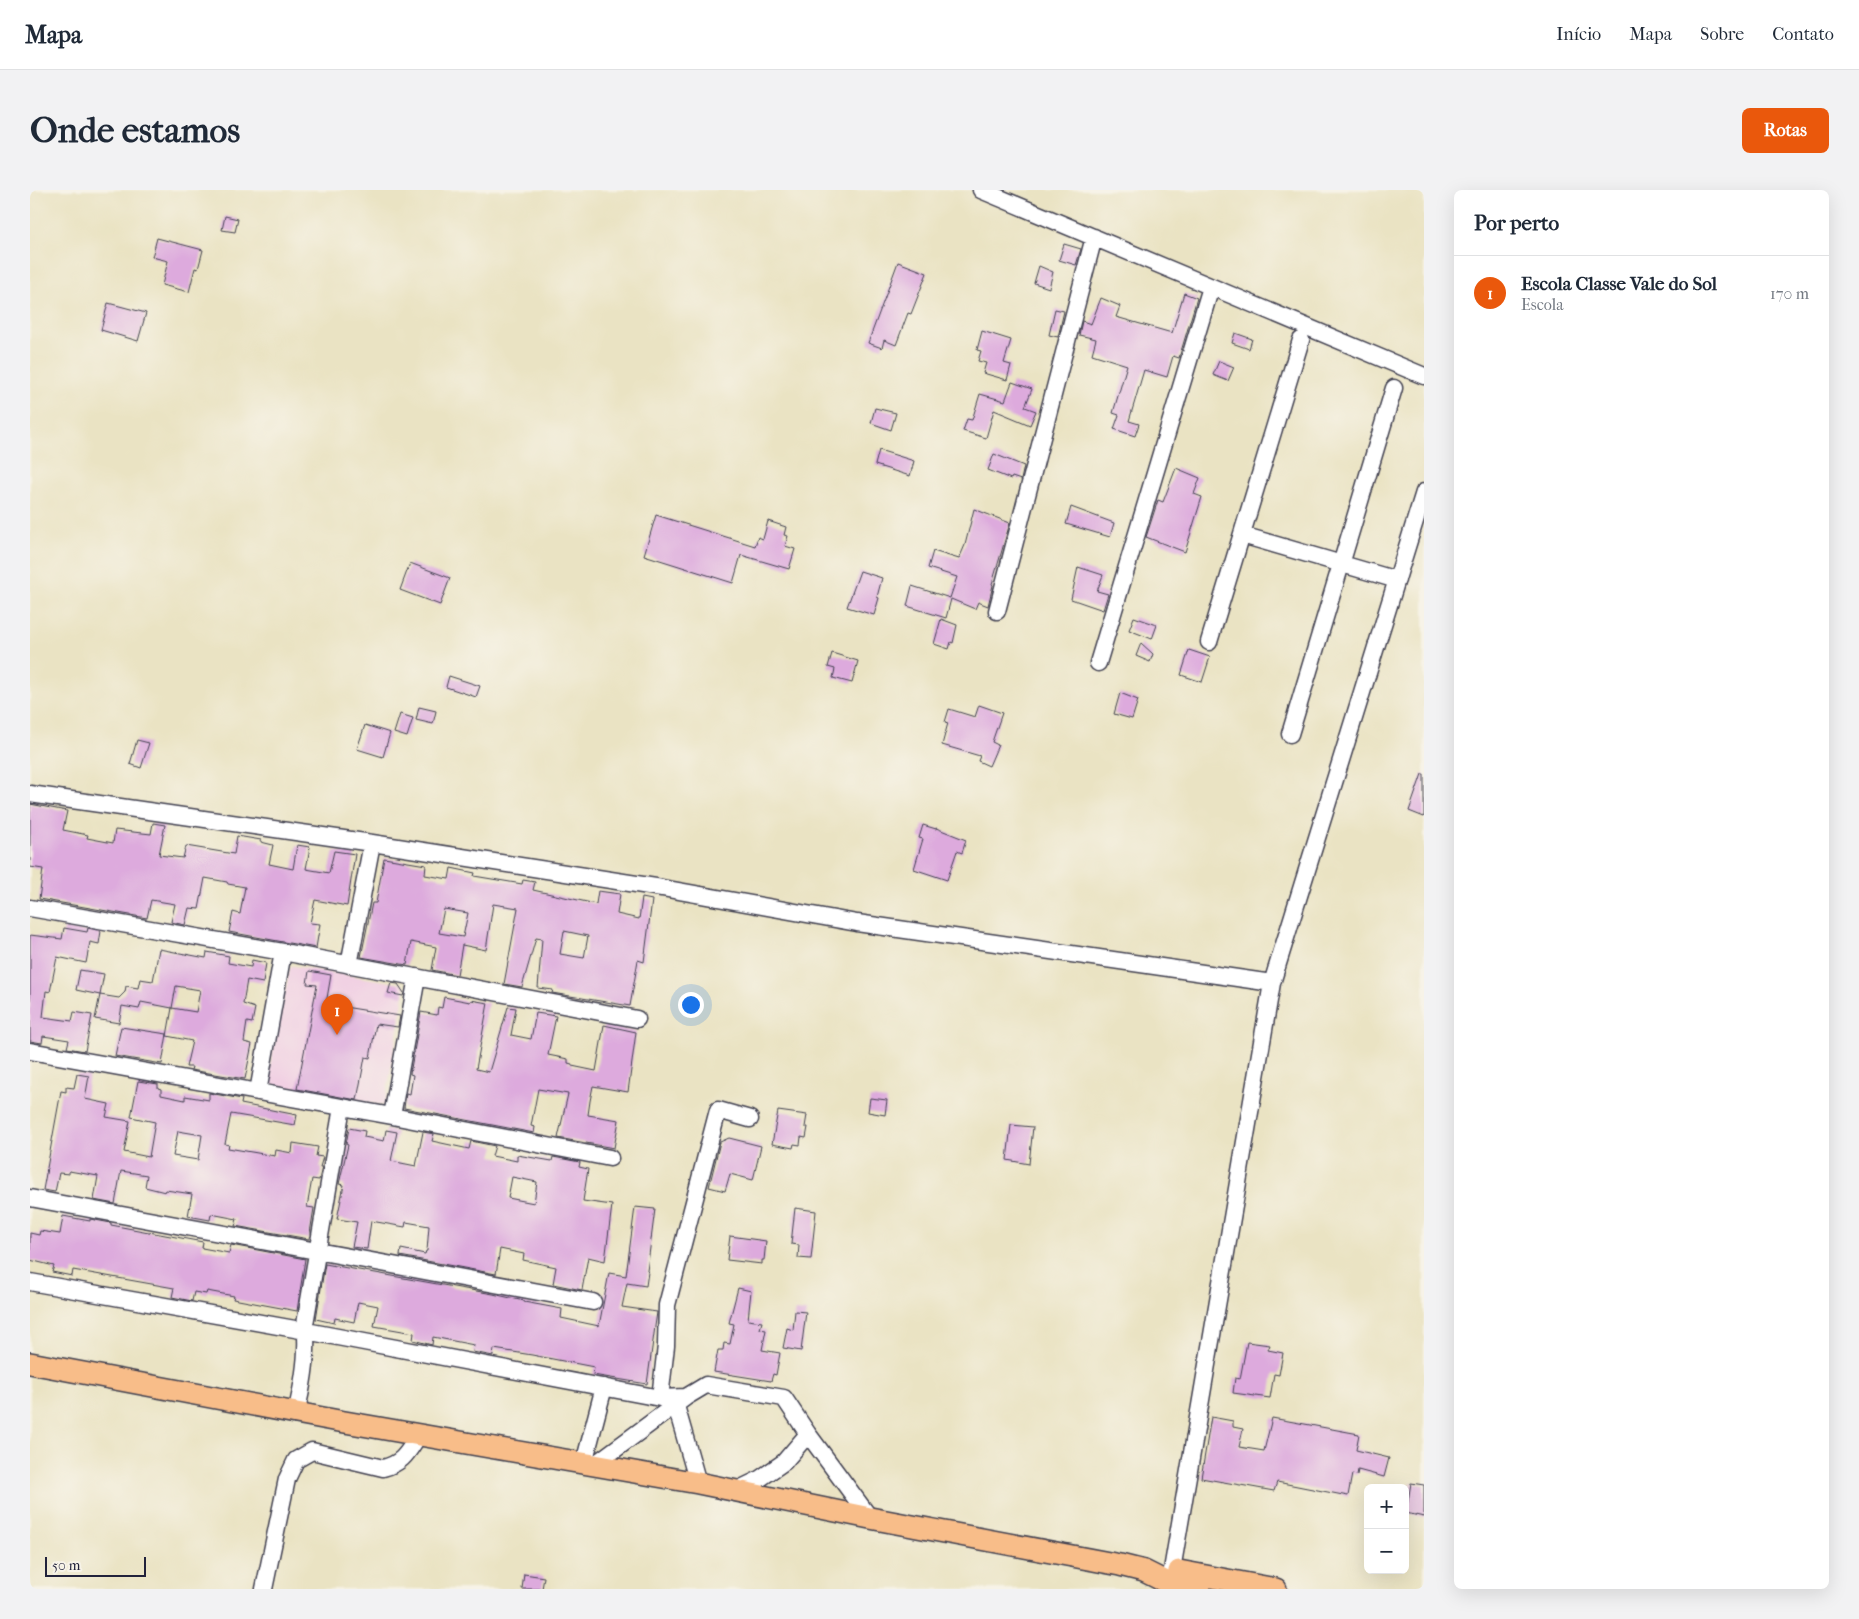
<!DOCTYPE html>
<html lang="pt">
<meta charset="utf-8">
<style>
:root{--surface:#fff;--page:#f2f2f3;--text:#1f2937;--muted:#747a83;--line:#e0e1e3;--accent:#ea580c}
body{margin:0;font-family:"IM FELL French Canon",serif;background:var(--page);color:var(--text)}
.controls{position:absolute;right:15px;bottom:15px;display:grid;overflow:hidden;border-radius:8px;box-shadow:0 5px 20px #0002}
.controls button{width:45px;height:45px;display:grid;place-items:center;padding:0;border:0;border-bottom:1px solid var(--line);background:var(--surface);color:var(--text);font:25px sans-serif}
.scale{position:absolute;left:15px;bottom:12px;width:101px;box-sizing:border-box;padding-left:5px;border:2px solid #22223b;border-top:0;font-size:14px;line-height:18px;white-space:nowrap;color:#22223b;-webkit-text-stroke:4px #f7f3e8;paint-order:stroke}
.you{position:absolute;left:660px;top:814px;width:18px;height:18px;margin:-12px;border:4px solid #fff;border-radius:50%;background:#1a73e8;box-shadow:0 0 0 8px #1a73e833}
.badge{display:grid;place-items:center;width:32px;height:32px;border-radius:50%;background:var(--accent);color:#fff;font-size:16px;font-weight:700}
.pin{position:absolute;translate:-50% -41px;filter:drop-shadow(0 1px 2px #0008)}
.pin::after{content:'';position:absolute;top:26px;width:18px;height:15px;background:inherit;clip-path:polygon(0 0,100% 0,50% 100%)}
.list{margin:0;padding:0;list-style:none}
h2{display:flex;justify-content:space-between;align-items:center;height:65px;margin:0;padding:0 20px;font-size:21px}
h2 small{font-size:16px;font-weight:400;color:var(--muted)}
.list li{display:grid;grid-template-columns:32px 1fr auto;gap:15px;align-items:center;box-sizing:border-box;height:75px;padding:0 20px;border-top:1px solid var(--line)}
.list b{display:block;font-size:19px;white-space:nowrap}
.list p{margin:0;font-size:16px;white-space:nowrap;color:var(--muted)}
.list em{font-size:16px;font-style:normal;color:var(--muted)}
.map{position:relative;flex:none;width:1394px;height:1399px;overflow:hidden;border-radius:8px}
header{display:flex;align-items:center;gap:30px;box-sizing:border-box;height:70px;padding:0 25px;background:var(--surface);border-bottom:1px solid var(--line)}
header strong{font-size:24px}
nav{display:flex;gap:28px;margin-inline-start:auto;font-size:18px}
.intro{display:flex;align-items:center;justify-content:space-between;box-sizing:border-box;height:120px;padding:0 30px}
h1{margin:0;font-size:35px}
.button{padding:12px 22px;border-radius:8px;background:var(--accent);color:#fff;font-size:18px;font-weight:700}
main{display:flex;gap:30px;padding:0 30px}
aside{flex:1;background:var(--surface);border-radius:8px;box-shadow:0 5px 20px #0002}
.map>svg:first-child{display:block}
.built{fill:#f1d0e3}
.building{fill:#dad;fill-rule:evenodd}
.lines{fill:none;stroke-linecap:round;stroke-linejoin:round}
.minor-casing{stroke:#403f4f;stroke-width:19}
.major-casing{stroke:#403f4f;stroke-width:24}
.minor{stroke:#fff;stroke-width:16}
.major{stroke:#f8bd89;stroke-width:21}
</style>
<header>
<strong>Mapa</strong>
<nav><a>Início</a><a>Mapa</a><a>Sobre</a><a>Contato</a></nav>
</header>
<div class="intro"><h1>Onde estamos</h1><a class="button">Rotas</a></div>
<main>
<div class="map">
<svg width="1394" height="1399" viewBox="0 0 1394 1399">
<rect width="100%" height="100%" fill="#f7f3e8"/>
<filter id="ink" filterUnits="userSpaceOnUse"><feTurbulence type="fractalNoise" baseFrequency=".02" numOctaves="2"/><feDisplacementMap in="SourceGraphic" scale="10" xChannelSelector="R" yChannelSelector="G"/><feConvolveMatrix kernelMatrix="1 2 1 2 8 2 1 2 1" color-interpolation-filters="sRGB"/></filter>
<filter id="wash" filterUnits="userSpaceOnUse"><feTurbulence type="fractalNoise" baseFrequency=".0096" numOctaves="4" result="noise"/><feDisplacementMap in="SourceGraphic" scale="20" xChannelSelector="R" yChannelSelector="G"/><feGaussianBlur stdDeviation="1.12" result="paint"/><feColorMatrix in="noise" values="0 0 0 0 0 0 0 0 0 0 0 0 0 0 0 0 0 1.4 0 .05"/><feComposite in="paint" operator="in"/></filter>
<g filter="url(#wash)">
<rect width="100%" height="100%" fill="#eae3c3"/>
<path class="built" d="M263 776 372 794 375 799 355 913 351 915 243 895 237 890 260 778Z"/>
<g id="blocks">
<path class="building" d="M195 26 208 29 205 42 192 40Z
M127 48 173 60 168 79 165 78 159 102 132 95 138 71 122 67Z
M1034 54 1051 59 1046 75 1029 70Z
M868 72 897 83 881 124 878 123 866 155 854 150 852 158 838 153Z
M1009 76 1023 82 1019 98 1004 93Z
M1154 103 1167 108 1149 168 1143 166 1137 187 1114 180 1099 231 1109 234 1105 246 1084 239 1089 225 1083 223 1097 175 1062 164 1066 149 1049 145 1052 131 1061 134 1071 108 1090 116 1086 127 1142 143Z
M78 113 116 123 108 151 71 140Z
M1025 119 1034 121 1028 147 1019 145Z
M952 141 981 150 974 173 981 175 977 190 953 183 956 173 948 171 951 161 947 160Z
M1205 143 1222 149 1219 159 1202 153Z
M1189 171 1204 177 1198 191 1183 185Z
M982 192 1002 199 995 217 1006 221 1000 235 964 220 956 248 933 241 937 229 942 230 950 204 975 211Z
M845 218 866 223 861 240 841 233Z
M849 260 884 271 880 286 845 275Z
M964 264 994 276 991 290 982 287 981 289 958 280Z
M1146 278 1170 288 1164 304 1172 307 1155 362 1116 347 1128 310 1133 312Z
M1041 317 1084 333 1080 347 1036 334Z
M944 319 980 333 962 394 963 395 958 416 948 412 945 419 921 409 916 428 877 416 882 396 920 408 927 387 898 378 903 361 929 369 935 355Z
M626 325 725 356 728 347 733 349 738 331 756 337 754 345 758 346 755 356 765 359 759 379 711 365 703 393 614 365Z
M380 373 420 388 410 415 370 400Z
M1048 377 1073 385 1067 401 1078 404 1073 420 1041 409Z
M830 381 852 388 847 407 849 408 844 425 817 417Z
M1104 427 1127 435 1122 449 1099 440Z
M911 429 927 435 923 453 921 452 919 459 904 454Z
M1111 453 1123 464 1120 472 1106 466Z
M1159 460 1180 467 1172 492 1151 485Z
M802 463 828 471 822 493 803 488 805 479 798 477Z
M419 486 450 496 446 507 416 497Z
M1090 503 1108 510 1102 529 1084 524Z
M949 515 972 523 962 552 968 555 959 576 948 571 950 566 912 555 918 533 915 532 919 519 945 527Z
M389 517 406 521 403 534 386 530Z
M370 524 383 528 377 547 364 543Z
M335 535 360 543 353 567 327 559Z
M107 550 119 553 111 578 100 574Z
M1392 584H1394V627L1379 621Z
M0 614 37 621 33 640 58 645 57 648 83 653 85 640 121 644 123 633 135 635 129 665 153 668 156 656 204 664 207 646 231 650V652L243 655 239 674 263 679 267 655 280 657 276 679 299 683 304 661 325 664 317 716 285 710 280 733 290 734 286 758 199 742 203 722 210 724 215 697 198 694 197 692 175 688 169 719 159 718 155 735 141 732 145 714 121 710 117 728 9 709 13 679 0 677Z
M893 635 906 639V638L936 650 932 663 927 661 917 690 884 679 893 649 889 648Z
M354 668 396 675 395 685 419 689 421 678 445 683 444 686 492 694 493 690 505 692 503 700 566 714 568 701 590 704 587 724 609 729 612 708 622 710 614 772 608 770 600 816 522 803 523 800 508 798 512 749 506 748 492 797 474 794 488 718 463 714 456 760 432 755 427 785 402 780 406 757 381 752 377 775 331 767 342 713H346ZM414 719 438 723 433 747 409 743ZM534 741 558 746 554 768 530 764Z
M34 738 57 742 58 738 71 741 69 754 60 752 56 773 27 767 20 802 16 801 13 827 42 831 44 822 62 825 55 861 37 858 39 850 13 846 12 853 0 851V745L32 749Z
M129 759 176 768 177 762 199 766 198 773 221 777 222 770 236 773 233 793 217 790 213 814 225 818 222 833 217 832 214 852 222 854 215 889 161 880 162 877H156L162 851 137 846 142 818 166 822 170 800 146 796 142 818 111 812 109 819 92 816 89 833 65 829 70 805 89 808 95 802 96 796 108 798 110 789 123 791Z
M50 780 74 784 70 805 46 800Z
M279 781 301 785 296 814 370 826 368 837 346 834 340 868 335 867 327 910 267 899 287 795 277 794Z
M361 793 368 794 374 803 373 806 358 803Z
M414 807 440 812 441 810 458 813 446 879 459 882 478 817 486 818 481 845 501 849 506 823 526 826 518 865 538 869V873L542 874V876L566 881 574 835 606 842 598 902 563 896 560 911 558 925 589 930 584 958 528 948 538 904 508 899 501 936 505 937 504 943 374 918 376 903 380 904 383 885 380 884 391 822 407 825 408 817 412 818Z
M91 837 137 844 132 874 85 866Z
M47 884 59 886 55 909 79 914 76 927 100 931 94 962 119 967 125 932 101 927 108 891 128 894V898L131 899V905L155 910V906L179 910V903L212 909 211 914 267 925 265 935 201 924 195 954 199 955 198 958 245 966 246 960 262 963 263 953 288 957 286 966 293 967 290 977H292L289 990 282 989 277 1017 284 1018 279 1049 205 1036 207 1029 181 1024 180 1030 158 1026 162 1004 136 1000 135 1002 115 997 117 985 91 981 85 1014 64 1010 68 986 39 981V984L29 983 25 1002 13 1000 31 901 36 902V897L44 898ZM148 941 172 945 168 970 143 966Z
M840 908 857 910 855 925 838 922Z
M748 921 777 925 775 937H778L776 948 771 947 770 955 764 954 763 958 742 954Z
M981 935 1003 937 999 974 977 970Z
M319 938 335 941 334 947 354 951 356 940 367 942 361 971 386 976 393 942 404 944 402 951 439 959 441 951 465 956 462 966 487 971V965L522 971 523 967 550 972 549 977 558 979 553 1011 582 1015 575 1071 558 1067 552 1100 523 1094 526 1077 493 1070 494 1064 470 1059 466 1084 370 1066 371 1059 395 1064 396 1061H397L399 1036 376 1032 375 1037 341 1031 337 1059 322 1057 327 1032 307 1029 314 995 309 994 318 955 316 954ZM482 987 507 992 504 1013 478 1008Z
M699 948 731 956 723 990 700 984 695 1001 679 997 690 952Z
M605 1017 625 1019 617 1081 618 1082 616 1096 597 1093 592 1117 627 1122 617 1194 563 1185 564 1177 502 1165 464 1159 463 1166 443 1162 444 1155 403 1147 402 1155 383 1150 384 1143 344 1136 348 1116 328 1112 324 1132 305 1128 304 1133 286 1129 295 1074 463 1104 494 1111V1112L532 1119 531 1128 569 1136 579 1083 596 1086Z
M765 1018 786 1021 781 1069 768 1068 769 1055 761 1054Z
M33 1026 60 1031V1029L81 1033V1035L173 1052 172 1058 199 1063 201 1055 275 1069 267 1121 203 1109 204 1106 177 1101 176 1104 164 1102 162 1111 142 1107 144 1098 43 1080 42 1086 22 1082 24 1076 0 1070V1043L9 1045 10 1041 30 1044Z
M700 1046 736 1051 734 1070H732V1074L697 1070Z
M708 1098 721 1101 718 1130 732 1132 730 1139 736 1140 732 1160 750 1163 746 1185 743 1184 741 1191 684 1182 688 1160H693L694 1153 700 1154 704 1134 699 1133Z
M765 1121 776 1122 771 1161 753 1158 757 1138 763 1140Z
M1217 1152 1240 1155 1238 1160 1253 1163 1249 1185 1244 1184 1240 1208 1203 1203 1205 1188 1210 1189Z
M1181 1227 1203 1231V1237L1213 1239 1209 1257 1234 1261 1242 1228 1329 1244 1326 1260 1359 1268 1354 1287 1328 1280 1327 1285 1322 1284 1318 1306 1247 1292 1244 1301 1171 1288Z
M1381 1293 1394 1295V1327L1376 1323Z
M494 1384 514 1387 512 1399H492Z"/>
</g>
</g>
<g filter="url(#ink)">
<use href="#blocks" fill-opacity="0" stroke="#403f4f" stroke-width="1"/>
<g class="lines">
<g class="minor-casing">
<path id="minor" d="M951 0 1394 186
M1212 345 1367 390
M967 421 1064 47
M1179 452 1271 150
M1068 473 1181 97
M1260 544 1364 198
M0 604 342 653 632 698 827 733 1242 793
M0 718 253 762 607 829
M319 775 342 653
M0 861 362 926 580 968
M228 902 253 762
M362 926 387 787
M0 1008 563 1112
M0 1092 276 1141 630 1208 656 1207
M630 1208 636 1156 637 1115 688 920 720 929
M646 1216 668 1293
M266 1223C273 1195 279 1163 275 1134L312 917
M554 1273 574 1197
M564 1275 656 1207 676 1195 754 1208 778 1244 840 1328
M705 1301 728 1290 754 1272 778 1244
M1138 1393 1142 1380 1242 793 1394 302
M234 1399 257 1289 266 1270 282 1261 353 1278C374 1273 378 1261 389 1245"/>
</g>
<g class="major-casing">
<path id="major" d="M0 1173 309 1231 668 1293 840 1328 1090 1375 1114 1381 1138 1393 1169 1399
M1149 1381 1246 1399"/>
</g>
<use href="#minor" class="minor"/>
<use href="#major" class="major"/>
</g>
</g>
</svg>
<div class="controls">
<button>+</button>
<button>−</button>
</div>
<div class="scale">50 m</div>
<div class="you"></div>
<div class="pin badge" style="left:307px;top:845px">1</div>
</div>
<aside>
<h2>Por perto<small></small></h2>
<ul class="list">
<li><span class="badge">1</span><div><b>Escola Classe Vale do Sol</b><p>Escola</p></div><em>170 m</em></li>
</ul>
</aside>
</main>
